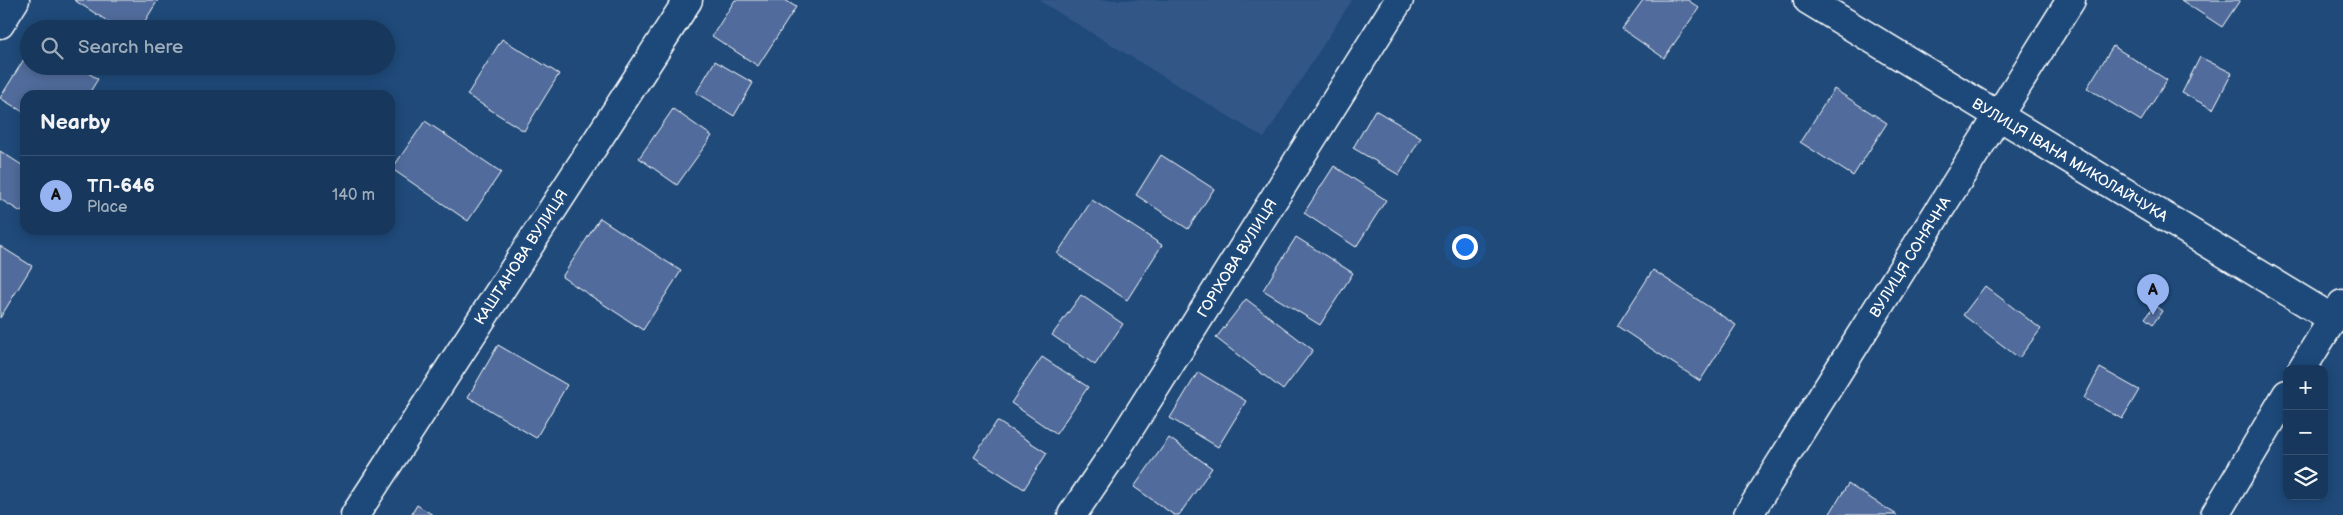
<!DOCTYPE html>
<meta charset="utf-8">
<style>
:root{--surface:#17385c;--page:#244365;--text:#f1f3f6;--muted:#9eacbb;--line:#365272;--accent:#95b2f1}
body{margin:0;font-family:"Balsamiq Sans",sans-serif;background:var(--page);color:var(--text)}
.controls{position:absolute;right:15px;bottom:15px;display:grid;overflow:hidden;border-radius:10px;box-shadow:0 2px 12px #0003}
.controls button{width:45px;height:45px;display:grid;place-items:center;padding:0;border:0;border-bottom:1px solid var(--line);background:var(--surface);color:var(--text);font:25px sans-serif}
.you{position:absolute;left:1464px;top:246px;width:18px;height:18px;margin:-12px;border:4px solid #fff;border-radius:50%;background:#1a73e8;box-shadow:0 0 0 8px #1a73e833}
.badge{display:grid;place-items:center;width:32px;height:32px;border-radius:50%;background:var(--accent);color:#111;font-size:16px;font-weight:700}
.pin{position:absolute;translate:-50% -41px;filter:drop-shadow(0 1px 2px #0008)}
.pin::after{content:'';position:absolute;top:26px;width:18px;height:15px;background:inherit;clip-path:polygon(0 0,100% 0,50% 100%)}
.list{margin:0;padding:0;list-style:none}
h2{display:flex;justify-content:space-between;align-items:center;height:65px;margin:0;padding:0 20px;font-size:21px}
h2 small{font-size:16px;font-weight:400;color:var(--muted)}
.list li{display:grid;grid-template-columns:32px 1fr auto;gap:15px;align-items:center;box-sizing:border-box;height:80px;padding:0 20px;border-top:1px solid var(--line)}
.list b{display:block;font-size:19px;white-space:nowrap}
.list p{margin:0;font-size:16px;white-space:nowrap;color:var(--muted)}
.list em{font-size:16px;font-style:normal;color:var(--muted)}
.icon{flex:none;width:28px;height:28px;fill:none;stroke:currentColor;stroke-width:2;stroke-linecap:round;stroke-linejoin:round}
.map{position:relative;flex:none;width:2343px;height:515px;overflow:hidden}
.search{position:absolute;background:var(--surface);box-shadow:0 2px 12px #0003;left:20px;top:20px;width:375px;height:55px;display:flex;align-items:center;gap:12px;box-sizing:border-box;padding:0 18px;border-radius:28px;color:var(--muted);font-size:19px}
.panel{position:absolute;background:var(--surface);box-shadow:0 2px 12px #0003;left:20px;top:90px;width:375px;height:145px;border-radius:15px}
.map>svg:first-child{display:block}
.built{fill:#325786}
.building{fill:#516c9c;stroke:#fff}
.lines{fill:none;stroke-linecap:round;stroke-linejoin:round}
.minor-casing{stroke:#fff;stroke-width:31}
.minor{stroke:#1f4a7a;stroke-width:28}
.labels{text-anchor:middle;stroke-width:4.5;stroke-linejoin:round;paint-order:stroke}
.street-label{font-size:15px;fill:#fff;stroke:#1f4a7a}
</style>
<div class="map">
<svg width="2343" height="515" viewBox="0 0 2343 515">
<rect width="100%" height="100%" fill="#1f4a7a"/>
<filter id="ink" filterUnits="userSpaceOnUse"><feTurbulence type="fractalNoise" baseFrequency=".02" numOctaves="2"/><feDisplacementMap in="SourceGraphic" scale="10" xChannelSelector="R" yChannelSelector="G"/><feConvolveMatrix kernelMatrix="1 2 1 2 8 2 1 2 1" color-interpolation-filters="sRGB"/></filter>
<g filter="url(#ink)">
<path class="built" d="M1038 0H1352L1264 138Z"/>
<path class="building" d="M74 0H158L140 29H120Z
M735 0H785L796 7 758 66 712 36Z
M1643 0H1688L1699 8 1664 58 1622 29Z
M2181 0H2240L2222 27Z
M502 39 559 74 524 131 467 95Z
M2113 46 2167 80 2141 121 2087 88Z
M29 51V66H77L98 79 88 95H25V113L0 98Z
M2200 57 2232 73 2213 109 2182 93Z
M715 61 753 83 734 116 696 93Z
M1834 89 1887 123 1853 176 1800 142Z
M673 109 712 136 677 185 639 158Z
M1375 110 1421 137 1399 175 1353 148Z
M425 121 501 172 468 221 392 169Z
M0 151 25 167V205L21 212 0 199Z
M1161 155 1214 189 1188 229 1136 195Z
M1334 166 1386 200 1356 247 1304 213Z
M1092 200 1162 245 1127 300 1057 254Z
M600 218 681 271 643 330 562 277Z
M1296 237 1353 273 1320 325 1263 290Z
M0 246 32 266 0 318Z
M1653 270 1736 325 1700 381 1617 326Z
M1985 286 2041 329 2019 358 1963 315Z
M1081 295 1123 324 1095 365 1052 335Z
M1246 299 1313 350 1283 390 1216 338Z
M2154 305 2162 311 2153 324 2145 318Z
M498 345 567 385 536 438 468 397Z
M1042 357 1088 387 1056 434 1011 403Z
M2100 368 2139 390 2122 419 2084 398Z
M1198 372 1246 401 1218 447 1170 418Z
M997 421 1047 453 1024 489 974 457Z
M1169 438 1212 468 1179 515H1174L1134 487Z
M1848 484 1897 515H1829Z
M417 505 433 515H411Z"/>
<g class="lines">
<g class="minor-casing">
<path id="minor" d="M1808 0 2333 319
M0 24 15 0
M2302 369 2342 304
M355 515 688 0
M1072 515 1116 450 1399 0
M1748 515 2071 0
M2215 515 2287 394"/>
</g>
<use href="#minor" class="minor"/>
</g>
</g>
<g class="labels">
<g class="street-label">
<text transform="translate(2070 160) rotate(31)" y="5">ВУЛИЦЯ ІВАНА МИКОЛАЙЧУКА</text>
<text transform="translate(521 257) rotate(-57)" y="5">КАШТАНОВА ВУЛИЦЯ</text>
<text transform="translate(1910 257) rotate(-58)" y="5">ВУЛИЦЯ СОНЯЧНА</text>
<text transform="translate(1237 258) rotate(-58)" y="5">ГОРІХОВА ВУЛИЦЯ</text>
</g>
</g>
</svg>
<div class="controls">
<button>+</button>
<button>−</button>
<button><svg class="icon" aria-label="layers" viewBox="0 0 24 24"><path d="M12 4l9 5-9 5-9-5zM3 14l9 5 9-5"/></svg></button>
</div>
<div class="you"></div>
<div class="pin badge" style="left:2153px;top:315px">A</div>
<div class="search"><svg class="icon" aria-label="search" viewBox="0 0 24 24"><circle cx="10" cy="10" r="6"/><path d="M15 15l6 6"/></svg>Search here</div>
<section class="panel">
<h2>Nearby<small></small></h2>
<ul class="list">
<li><span class="badge">A</span><div><b>ТП-646</b><p>Place</p></div><em>140 m</em></li>
</ul>
</section>
</div>
